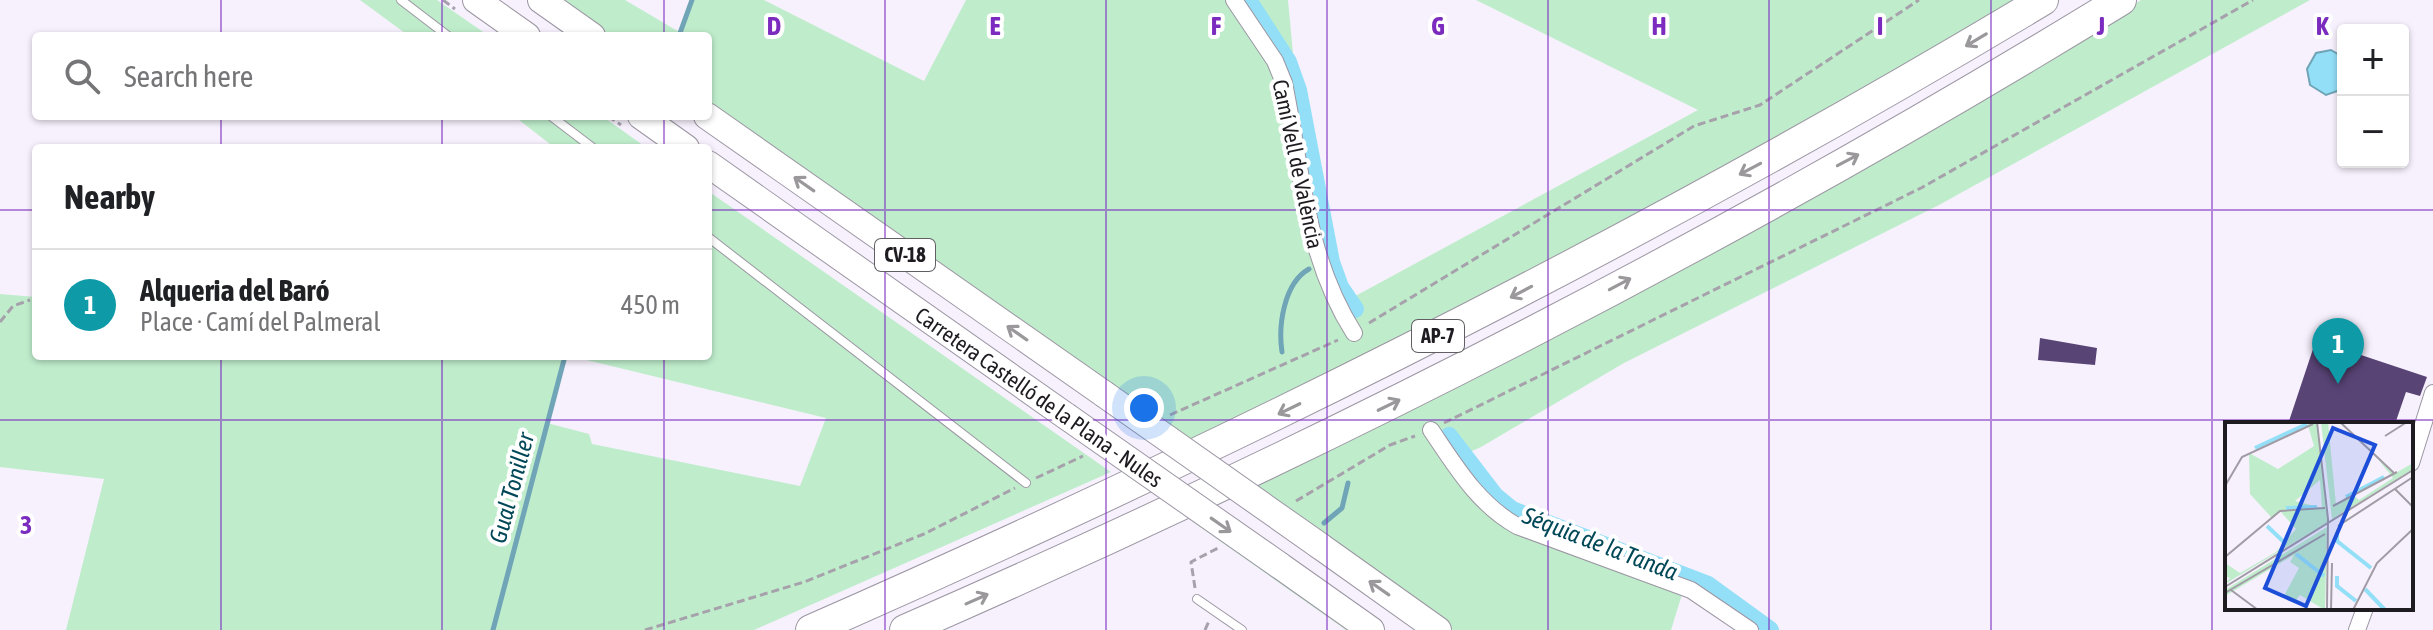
<!DOCTYPE html>
<meta charset="utf-8">
<style>
:root{--surface:#fff;--page:#f6f6f6;--text:#202124;--muted:#757577;--line:#e0e0e0;--accent:#7c3aed}
body{margin:0;font-family:"Asap Condensed",sans-serif;background:var(--page);color:var(--text)}
.controls{position:absolute;right:24px;top:24px;display:grid;overflow:hidden;border-radius:8px;box-shadow:0 2px 6px #0004}
.controls button{width:72px;height:72px;display:grid;place-items:center;padding:0;border:0;border-bottom:2px solid var(--line);background:var(--surface);color:var(--text);font:40px sans-serif}
.you{position:absolute;left:1144px;top:408px;width:28px;height:28px;margin:-20px;border:6px solid #fff;border-radius:50%;background:#1a73e8;box-shadow:0 0 0 12px #1a73e833}
.badge{display:grid;place-items:center;width:52px;height:52px;border-radius:50%;background:var(--accent);color:#fff;font-size:26px;font-weight:700}
.pin{position:absolute;translate:-50% -66px;filter:drop-shadow(0 2px 4px #0008)}
.pin::after{content:'';position:absolute;top:42px;width:28px;height:24px;background:inherit;clip-path:polygon(0 0,100% 0,50% 100%)}
.list{margin:0;padding:0;list-style:none}
h2{display:flex;justify-content:space-between;align-items:center;height:104px;margin:0;padding:0 32px;font-size:34px}
h2 small{font-size:26px;font-weight:400;color:var(--muted)}
.list li{display:grid;grid-template-columns:52px 1fr auto;gap:24px;align-items:center;box-sizing:border-box;height:112px;padding:0 32px;border-top:2px solid var(--line)}
.list b{display:block;font-size:30px;white-space:nowrap}
.list p{margin:0;font-size:26px;white-space:nowrap;color:var(--muted)}
.list em{font-size:26px;font-style:normal;color:var(--muted)}
.icon{flex:none;width:44px;height:44px;fill:none;stroke:currentColor;stroke-width:2;stroke-linecap:round;stroke-linejoin:round}
.map{position:relative;flex:none;width:2433px;height:630px;overflow:hidden}
.search{position:absolute;background:var(--surface);box-shadow:0 2px 6px #0004;left:32px;top:32px;width:680px;height:88px;display:flex;align-items:center;gap:20px;box-sizing:border-box;padding:0 28px;border-radius:8px;color:var(--muted);font-size:30px}
.panel{position:absolute;background:var(--surface);box-shadow:0 2px 6px #0004;left:32px;top:144px;width:680px;height:216px;border-radius:8px}
.map>svg:first-child{display:block}
.green{fill:#bfedcc}
.water{fill:#93dff7;stroke:#70a4b7;stroke-width:2}
.lines{fill:none;stroke-linecap:round;stroke-linejoin:round}
.stream{stroke:#70a4b7;stroke-width:5}
.canal{stroke:#93dff7;stroke-width:18}
.building{fill:#594476}
.service-casing{stroke:#9c96a3;stroke-width:10}
.minor-casing{stroke:#9c96a3;stroke-width:18}
.primary-casing{stroke:#9c96a3;stroke-width:28}
.motorway-casing{stroke:#9c96a3;stroke-width:32}
.path{stroke:#a6a1ab;stroke-width:3;stroke-dasharray:8 4;stroke-linecap:butt}
.service{stroke:#fff;stroke-width:8}
.minor{stroke:#fff;stroke-width:16}
.primary{stroke:#fff;stroke-width:26}
.motorway{stroke:#fff;stroke-width:30}
.primary-bridge-casing{stroke:#9c96a3;stroke-width:28;stroke-linecap:butt}
.primary-bridge{stroke:#fff;stroke-width:26}
.oneway{stroke:#9a989b}
.grid{fill:none;stroke:#7b2cbf;stroke-width:2;stroke-opacity:0.55}
.labels{text-anchor:middle;stroke-width:8;stroke-linejoin:round;paint-order:stroke}
.shield{fill:#fff;stroke:#625f64;stroke-width:2}
.shield-label{font-size:20px;font-weight:bold;fill:#1e1b21}
.street-label{font-size:22px;fill:#1e1b21;stroke:#fff}
.water-label{font-size:24px;font-style:italic;fill:#004757;stroke:#fff}
.inset-river{fill:none;stroke:#93dff7;stroke-width:4}
.inset-road{fill:none;stroke:#a09ba5;stroke-width:2}
.view{fill:#1d4ed8;fill-opacity:0.15;stroke:#1d4ed8;stroke-width:4}
.inset-edge{fill:none;stroke:#1e1b21;stroke-width:4}
.grid-label{font-size:26px;text-anchor:middle;font-weight:bold;fill:#7b2cbf;stroke:#fff;stroke-width:8;stroke-linejoin:round;paint-order:stroke}
</style>
<div class="map">
<svg width="2433" height="630" viewBox="0 0 2433 630">
<rect width="100%" height="100%" fill="#f7f1fd"/>
<path class="green" d="M360 0H437L489 36H409Z
M557 0H625L681 33 694 0H764L924 81 966 0H1288L1294 64 1284 83 1337 306 1698 110 1476 0H2023L1626 225 1193 445 708 105V36H609Z
M2141 0H2310L1939 205 1624 363 1481 447 1451 460 1494 514 1684 588 1671 630H1453L1247 484 1965 105Z
M514 116H602L647 148H555Z
M708 191 1111 472 754 630H66L104 479 0 467V294L36 297V356H564L547 423 589 434 592 444 800 486 826 418 570 356H708Z
M1189 513 1355 630H1346L1183 515Z"/>
<path class="water" d="M2331 50 2343 57V89L2326 95 2310 85 2307 69 2316 53Z"/>
<g class="lines">
<path class="stream" d="M680 33 692 0
M1282 352C1278 325 1284 283 1309 269
M1324 523 1342 508 1348 483
M493 630 565 356"/>
<path class="canal" d="M1248 0 1288 62 1298 90 1331 262 1340 287 1355 309
M1449 436 1495 496 1512 510 1708 585 1770 630"/>
</g>
<path class="building" d="M2040 338 2097 348 2095 365 2038 360Z
M2316 340 2427 377 2420 396 2406 392 2395 424H2288Z"/>
<g class="lines">
<g class="service-casing">
<path id="service" d="M401 0 448 36
M551 116 593 148
M708 237 1026 483
M1197 599 1242 630"/>
</g>
<g class="minor-casing">
<path id="minor" d="M1234 0 1275 61 1284 83C1302 170 1305 256 1354 333
M1431 430C1456 467 1478 504 1517 526L1691 590 1750 630
M2411 463 2433 393
M2357 630 2365 608"/>
</g>
<g class="primary-casing">
<path id="primary" d="M476 0 527 36
M541 0 592 36
M641 116 686 148
M707 116 1104 394
M708 164 1066 416
M1320 546 1438 630
M1279 565 1371 630"/>
</g>
<g class="motorway-casing">
<path id="motorway" d="M811 630C1234 444 1647 238 2043 0
M905 630C1324 447 1732 239 2121 0"/>
</g>
<path class="path" d="M443 0 455 9
M608 116 621 125
M0 322 13 306 30 300
M1369 323 1694 126 1760 105 1919 0
M1170 415 1338 340
M1444 423 1921 188 2253 0
M1036 478 1083 456
M1296 501 1390 445 1415 436
M1195 588 1191 562 1218 548
M645 630 804 582 924 534 1015 488
M1205 630 1209 621"/>
<use href="#service" class="service"/>
<use href="#minor" class="minor"/>
<use href="#primary" class="primary"/>
<use href="#motorway" class="motorway"/>
<g class="primary-bridge-casing">
<path id="primary-bridge" d="M1104 394 1320 546
M1066 416 1279 565"/>
</g>
<use href="#primary-bridge" class="primary-bridge"/>
</g>
<defs><path id="oneway-shaft" d="M-6 0H5M1.5-3L5.5 0L1.5 3" fill="none" stroke-width="1.6" stroke-linecap="round" stroke-linejoin="round" transform="scale(2)"/></defs>
<g class="oneway">
<use href="#oneway-shaft" transform="translate(1976 40) rotate(149)"/>
<use href="#oneway-shaft" transform="translate(1848 160) rotate(-28)"/>
<use href="#oneway-shaft" transform="translate(1750 169) rotate(152)"/>
<use href="#oneway-shaft" transform="translate(804 184) rotate(-145)"/>
<use href="#oneway-shaft" transform="translate(1620 284) rotate(-28)"/>
<use href="#oneway-shaft" transform="translate(1521 292) rotate(152)"/>
<use href="#oneway-shaft" transform="translate(1017 333) rotate(-145)"/>
<use href="#oneway-shaft" transform="translate(1389 405) rotate(-26)"/>
<use href="#oneway-shaft" transform="translate(1289 409) rotate(154)"/>
<use href="#oneway-shaft" transform="translate(1221 525) rotate(35)"/>
<use href="#oneway-shaft" transform="translate(1379 588) rotate(-145)"/>
<use href="#oneway-shaft" transform="translate(977 599) rotate(-24)"/>
</g>
<path class="grid" d="M221 0V36M442 0V36M664 0V36M885 0V630M1106 0V630M1327 0V630M1548 0V630M1769 0V630M1991 0V630M2212 0V630M221 116V148M442 116V148M664 116V148M0 210H36M708 210H2433M221 356V630M442 356V630M664 356V630M0 420H2433"/>
<g class="labels">
<g class="shield">
<rect x="875" y="239" width="60" height="32" rx="6"/>
<rect x="1412" y="320" width="52" height="32" rx="6"/>
</g>
<g class="shield-label">
<text x="905" y="262">CV-18</text>
<text x="1438" y="343">AP-7</text>
</g>
<g class="street-label">
<text transform="translate(1298 164) rotate(78)" y="8">Camí Vell de València</text>
<text transform="translate(1039 397) rotate(35)" y="8">Carretera Castelló de la Plana - Nules</text>
</g>
<g class="water-label">
<text transform="translate(512 488) rotate(-75)" y="8">Gual Toniller</text>
<text transform="translate(1600 544) rotate(21)" y="8">Séquia de la Tanda</text>
</g>
</g>
<g transform="translate(2225 422)">
<rect width="188" height="188" fill="#f7f1fd"/>
<path d="M82 0H92L103 100 0 162 5 156 0 154V141L15 151 51 130 71 107 55 89 47 96 25 72 24 31 53 47 89 24ZM95 58 97 86 70 79ZM96 0H103L111 83 126 71 134 78 168 56 141 22 169 52 188 41V47L107 97ZM102 105 100 188 75 173 69 181 59 174 74 146 65 140 69 133 0 174V168Z" fill="#bfedcc" fill-rule="evenodd"/>
<path class="inset-river" d="M30 26 82 2M121 75 159 55M61 86 92 85M42 104 61 122M112 111V119L146 146M71 132 99 154M112 154V164L131 179M140 167 160 188"/>
<path class="inset-road" d="M92 0 103 97 102 188M115 0 169 51M160 14 182 0M0 64 17 35 88 2M170 67 188 85M108 84 172 50M113 104 188 55M0 135 55 89 100 86M0 165 188 48M6 168 33 188M0 171 100 112M106 188 107 141M128 188 152 141 188 107"/>
<path class="view" d="M108 6 150 23 81 184 40 166Z"/>
<rect width="188" height="188" class="inset-edge"/>
</g>
<g class="grid-label">
<text x="774" y="35">D</text>
<text x="995" y="35">E</text>
<text x="1216" y="35">F</text>
<text x="1438" y="35">G</text>
<text x="1659" y="35">H</text>
<text x="1880" y="35">I</text>
<text x="2101" y="35">J</text>
<text x="2322" y="35">K</text>
<text x="26" y="534">3</text>
</g>
</svg>
<div class="controls">
<button>+</button>
<button>−</button>
</div>
<div class="you"></div>
<div class="pin badge" style="left:2338px;top:384px;background:#0f9aa8">1</div>
<div class="search"><svg class="icon" aria-label="search" viewBox="0 0 24 24"><circle cx="10" cy="10" r="6"/><path d="M15 15l6 6"/></svg>Search here</div>
<section class="panel">
<h2>Nearby<small></small></h2>
<ul class="list">
<li><span class="badge" style="background:#0f9aa8">1</span><div><b>Alqueria del Baró</b><p>Place · Camí del Palmeral</p></div><em>450 m</em></li>
</ul>
</section>
</div>
